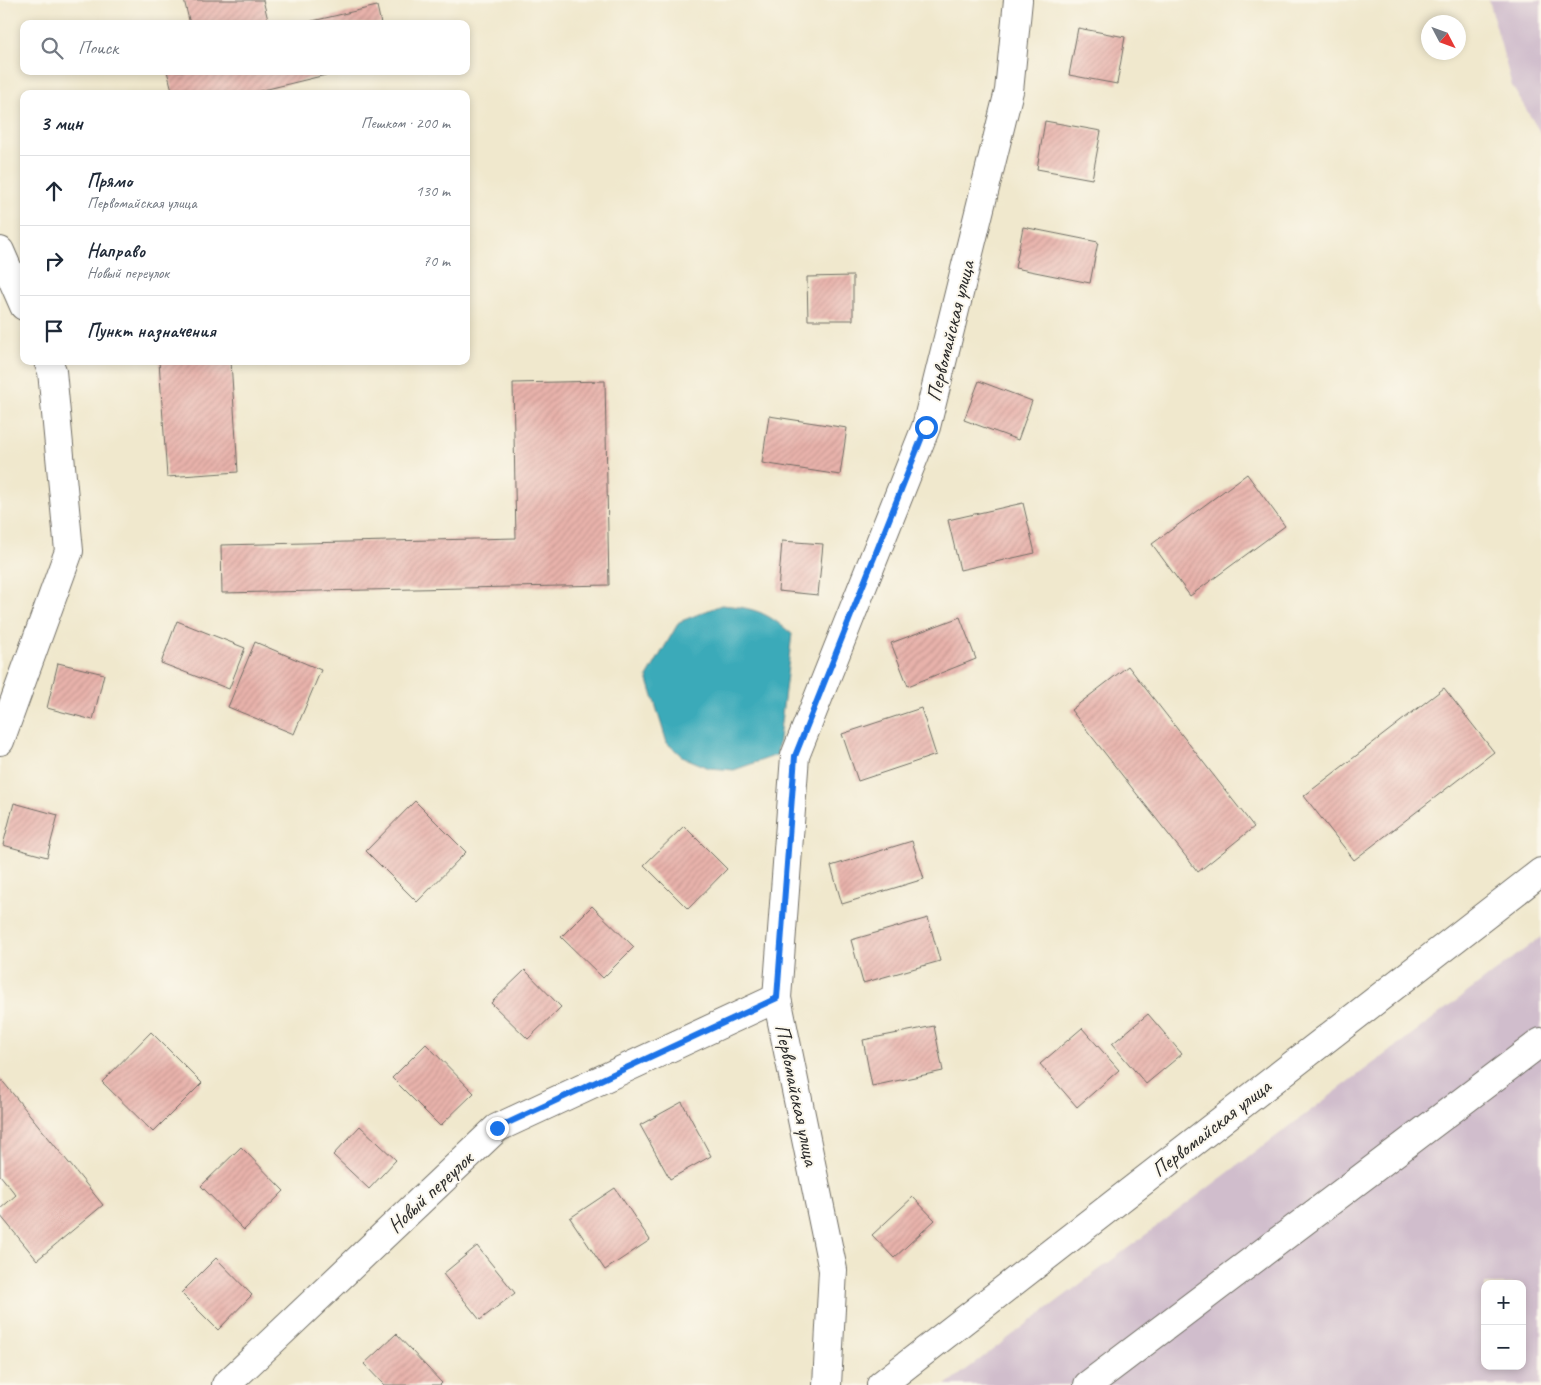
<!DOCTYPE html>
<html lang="ru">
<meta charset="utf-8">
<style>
:root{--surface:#fff;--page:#f2f2f3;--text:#1f2937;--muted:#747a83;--line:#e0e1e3}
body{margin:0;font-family:Caveat,sans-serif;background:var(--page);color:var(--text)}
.controls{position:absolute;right:15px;bottom:15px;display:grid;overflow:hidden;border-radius:10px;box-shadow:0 2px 8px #0003}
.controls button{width:45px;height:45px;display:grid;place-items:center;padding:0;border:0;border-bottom:1px solid var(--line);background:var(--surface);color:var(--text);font:25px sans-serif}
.compass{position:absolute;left:1421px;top:15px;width:45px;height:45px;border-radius:50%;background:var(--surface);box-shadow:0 2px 8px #0003;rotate:131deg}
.stop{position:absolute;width:15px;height:15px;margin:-11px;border:4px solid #1a73e8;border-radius:50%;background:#fff}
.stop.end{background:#1a73e8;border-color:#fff;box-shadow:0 1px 5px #0008}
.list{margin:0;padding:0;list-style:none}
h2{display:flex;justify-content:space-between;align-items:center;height:65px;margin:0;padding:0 20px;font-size:21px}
h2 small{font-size:16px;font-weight:400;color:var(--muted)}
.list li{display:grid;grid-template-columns:32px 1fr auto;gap:15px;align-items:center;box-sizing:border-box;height:70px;padding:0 20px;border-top:1px solid var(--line)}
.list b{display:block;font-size:19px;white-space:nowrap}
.list p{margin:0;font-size:16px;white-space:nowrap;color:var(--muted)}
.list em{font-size:16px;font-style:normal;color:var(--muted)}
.icon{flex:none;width:28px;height:28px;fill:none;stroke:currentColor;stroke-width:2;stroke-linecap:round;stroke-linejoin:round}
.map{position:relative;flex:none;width:1541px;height:1385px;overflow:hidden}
.search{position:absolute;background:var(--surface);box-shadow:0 2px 8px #0003;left:20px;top:20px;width:450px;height:55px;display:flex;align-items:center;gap:12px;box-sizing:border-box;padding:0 18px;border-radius:10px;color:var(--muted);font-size:19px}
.panel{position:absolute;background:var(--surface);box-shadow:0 2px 8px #0003;left:20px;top:90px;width:450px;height:275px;border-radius:10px}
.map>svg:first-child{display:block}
.industrial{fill:#d0bdcc;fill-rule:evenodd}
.water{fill:#3baab9;stroke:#336a72}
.building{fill:url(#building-hatch)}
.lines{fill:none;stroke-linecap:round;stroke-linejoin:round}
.minor-casing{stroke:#706d64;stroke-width:30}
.minor{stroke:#fff;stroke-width:28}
.route{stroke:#1a73e8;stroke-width:6}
.labels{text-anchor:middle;stroke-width:4;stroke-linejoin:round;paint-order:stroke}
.street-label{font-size:21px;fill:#2b2b2b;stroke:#fbf7ec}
</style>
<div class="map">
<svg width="1541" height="1385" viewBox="0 0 1541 1385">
<defs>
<pattern id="building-hatch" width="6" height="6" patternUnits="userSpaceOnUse" patternTransform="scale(1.25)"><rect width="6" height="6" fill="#e8b2ab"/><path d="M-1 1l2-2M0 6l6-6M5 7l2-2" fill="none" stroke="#c79993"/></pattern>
</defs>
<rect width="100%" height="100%" fill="#fbf7ec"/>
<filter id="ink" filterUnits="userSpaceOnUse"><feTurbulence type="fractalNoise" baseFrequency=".02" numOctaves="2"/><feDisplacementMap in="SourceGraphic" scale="10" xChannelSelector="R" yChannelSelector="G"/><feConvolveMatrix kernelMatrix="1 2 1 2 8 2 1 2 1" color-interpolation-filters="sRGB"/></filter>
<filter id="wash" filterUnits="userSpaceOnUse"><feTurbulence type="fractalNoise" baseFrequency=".0096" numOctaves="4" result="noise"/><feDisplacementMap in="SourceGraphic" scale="20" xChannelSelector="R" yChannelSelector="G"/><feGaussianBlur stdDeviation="1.12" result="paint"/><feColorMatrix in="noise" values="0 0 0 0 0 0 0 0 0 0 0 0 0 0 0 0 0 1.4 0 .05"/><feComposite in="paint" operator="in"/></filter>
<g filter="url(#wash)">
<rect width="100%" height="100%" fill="#f0e8cd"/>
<path class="industrial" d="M1489 0H1541V134L1512 86Z
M1541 937V1385H946ZM1485 1284H1522V1366H1485Z"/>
<path class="water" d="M721 605C756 608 766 612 792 634L777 755 734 770 709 768 683 757 667 743 647 677 679 622Z"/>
<g id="blocks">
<path class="building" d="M184 0H263L269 24H190Z
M377 6 381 24H304V23Z
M1078 28 1125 37 1117 84 1069 75Z
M167 71H338V72L247 94H173Z
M1045 121 1101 131 1092 179 1037 169Z
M1023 227 1098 242 1090 283 1015 268Z
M853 276V320H808L807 277Z
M159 361H231L238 472 167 477Z
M605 381 609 585 222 593 221 545 516 538 513 383Z
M979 381 1032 401 1018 440 964 420Z
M769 416 847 428 840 475 762 463Z
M1247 474 1285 526 1190 596 1152 544Z
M1023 503 1035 553 960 570 948 520Z
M782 541 823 544 818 595 778 591Z
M960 617 976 659 908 686 891 643Z
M177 621 245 648 229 689 161 663Z
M255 642 321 670 294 734 228 707Z
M58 663 104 674 93 720 47 708Z
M1128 666 1254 827 1198 872 1071 710Z
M1444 688 1494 752 1354 860 1304 796Z
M921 708 936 755 858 781 842 734Z
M415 801 466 852 417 902 366 851Z
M14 803 58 815 47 857 3 845Z
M684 826 727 869 688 909 644 865Z
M912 841 924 879 842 904 831 866Z
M592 906 634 947 603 978 561 937Z
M928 918 940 961 863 983 851 940Z
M525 970 561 1007 528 1039 491 1003Z
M1148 1014 1182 1054 1146 1084 1112 1044Z
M934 1026 943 1071 872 1086 863 1040Z
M1082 1028 1119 1070 1077 1107 1040 1064Z
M151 1032 202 1083 153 1132 102 1082Z
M426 1044 474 1093 440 1126 392 1078Z
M0 1078 103 1205 37 1260 0 1215V1209L16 1195 0 1175Z
M682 1102 711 1156 670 1179 640 1125Z
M360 1126 396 1160 369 1189 333 1155Z
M241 1147 284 1191 244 1230 201 1186Z
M615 1188 650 1240 605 1270 570 1218Z
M913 1197 935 1220 894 1258 872 1235Z
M477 1246 515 1293 480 1320 443 1274Z
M216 1258 252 1295 218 1330 181 1293Z
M396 1334 442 1383 440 1385H384L364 1364Z"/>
</g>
</g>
<g filter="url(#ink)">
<use href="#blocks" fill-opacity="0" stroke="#706d64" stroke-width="1"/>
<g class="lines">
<g class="minor-casing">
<path id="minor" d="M0 251 24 306
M0 741 69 551 52 371 48 361
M226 1385 497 1128 777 998
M827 1385 833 1270 777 998 795 756 926 427 1009 91 1018 0
M881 1385 1541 872
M1088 1385 1541 1042"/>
</g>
<use href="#minor" class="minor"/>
</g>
</g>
<g class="lines" filter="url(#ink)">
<path class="route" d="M497 1128 777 998 795 756 926 427"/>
</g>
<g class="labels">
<g class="street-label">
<text transform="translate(950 331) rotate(-76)" y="7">Первомайская улица</text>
<text transform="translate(797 1095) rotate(78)" y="7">Первомайская улица</text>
<text transform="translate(1211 1128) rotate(-38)" y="7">Первомайская улица</text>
<text transform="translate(430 1192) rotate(-43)" y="7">Новый переулок</text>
</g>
</g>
</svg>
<div class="controls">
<button>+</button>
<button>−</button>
</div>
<svg class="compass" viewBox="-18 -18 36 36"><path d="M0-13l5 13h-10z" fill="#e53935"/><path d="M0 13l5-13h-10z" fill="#747a83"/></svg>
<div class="stop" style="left:926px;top:427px"></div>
<div class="stop end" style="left:497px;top:1128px"></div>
<div class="search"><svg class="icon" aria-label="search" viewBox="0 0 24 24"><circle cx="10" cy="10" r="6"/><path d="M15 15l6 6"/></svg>Поиск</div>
<section class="panel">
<h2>3 мин<small>Пешком · 200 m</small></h2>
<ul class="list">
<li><svg class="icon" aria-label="ahead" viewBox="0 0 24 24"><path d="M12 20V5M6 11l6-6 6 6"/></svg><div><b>Прямо</b><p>Первомайская улица</p></div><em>130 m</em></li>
<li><svg class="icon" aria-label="right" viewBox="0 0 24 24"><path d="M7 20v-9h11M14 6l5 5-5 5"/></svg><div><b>Направо</b><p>Новый переулок</p></div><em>70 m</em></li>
<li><svg class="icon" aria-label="arrive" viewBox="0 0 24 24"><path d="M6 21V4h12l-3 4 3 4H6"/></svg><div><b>Пункт назначения</b></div></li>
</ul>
</section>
</div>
